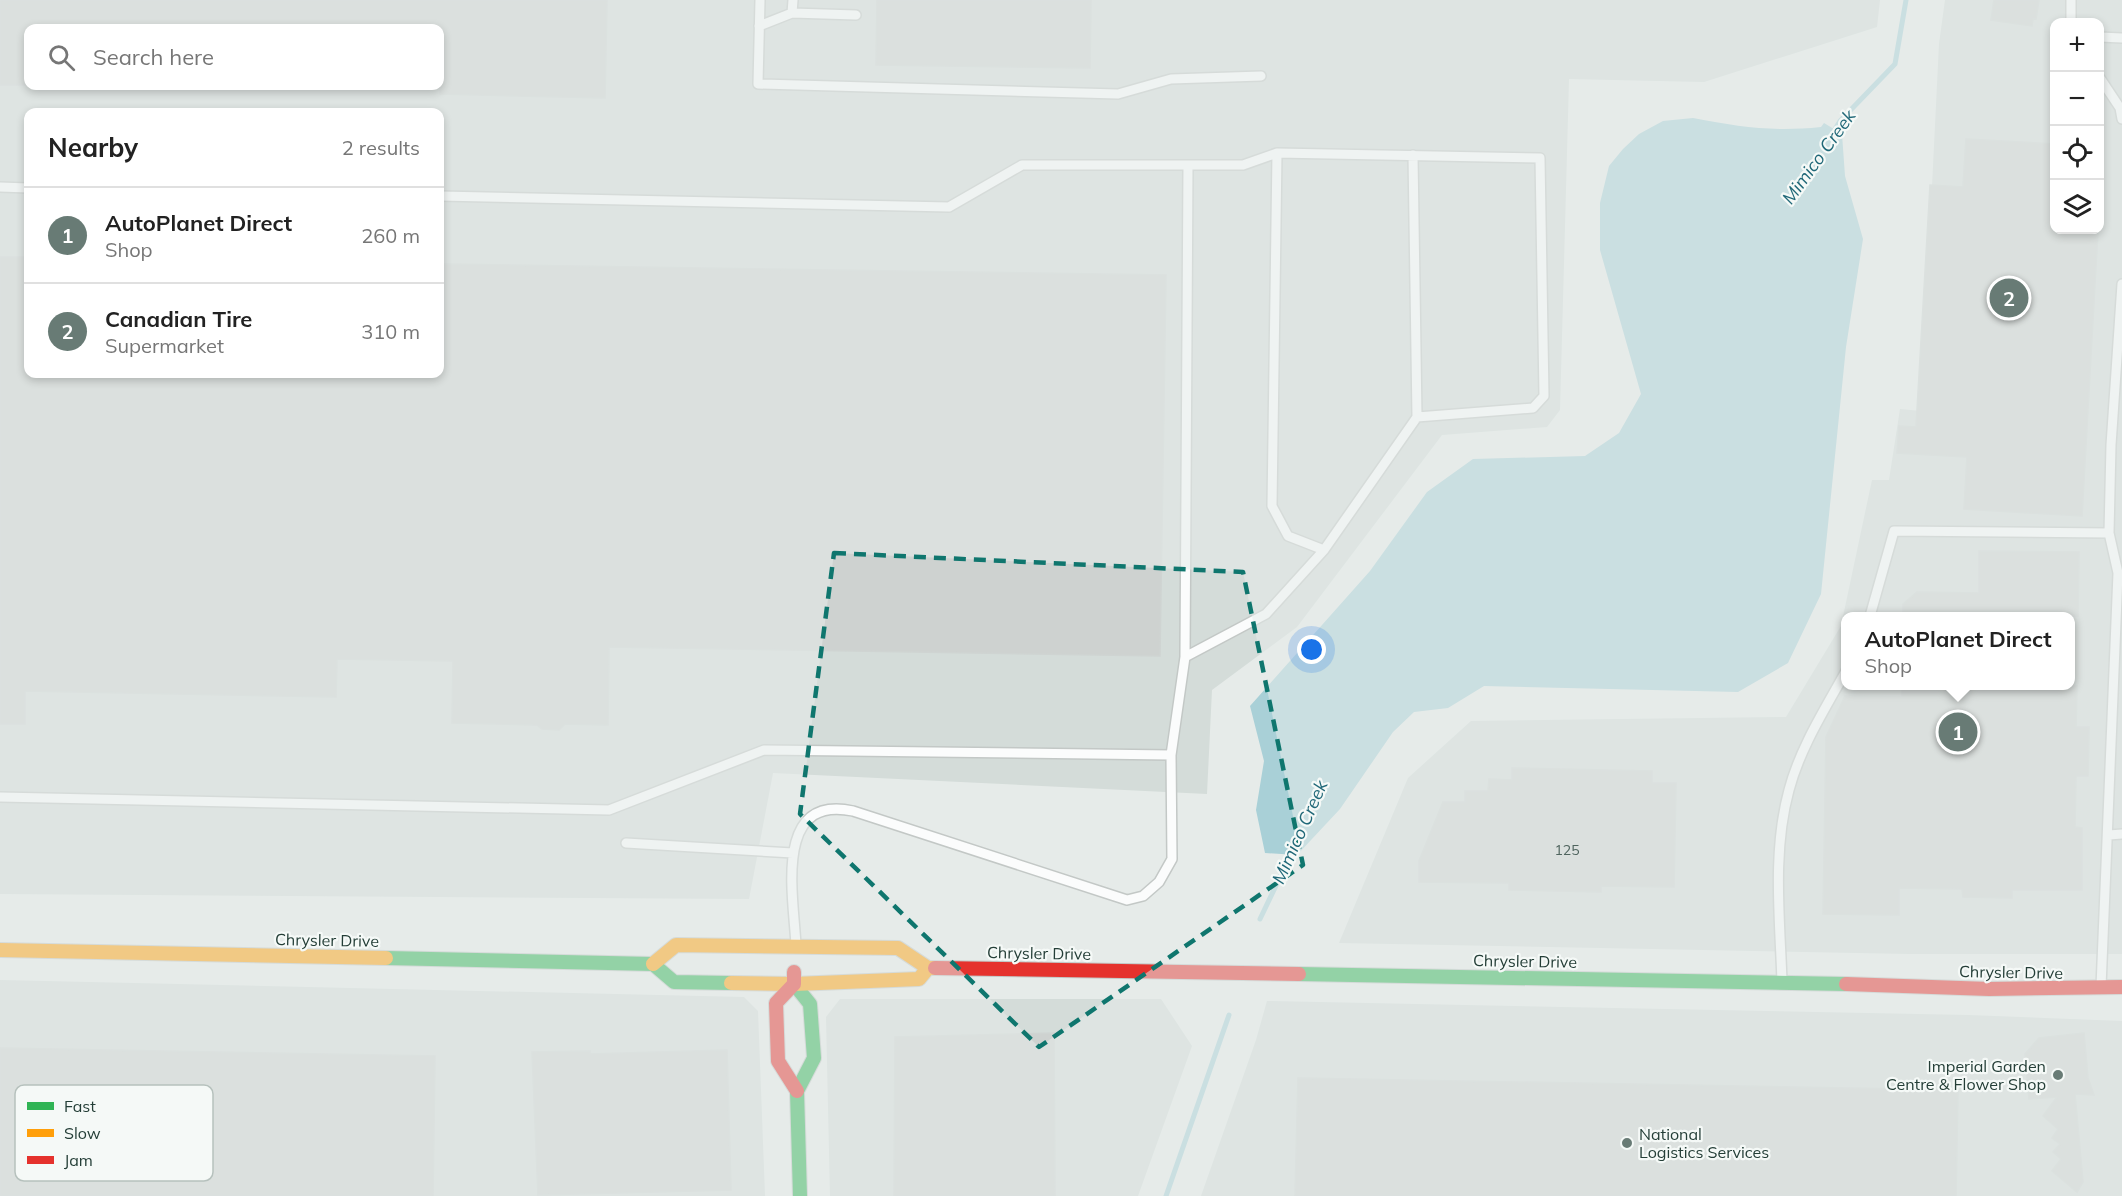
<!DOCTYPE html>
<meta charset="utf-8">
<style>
:root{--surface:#fff;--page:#f2f2f2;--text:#222;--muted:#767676;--line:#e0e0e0;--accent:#687b75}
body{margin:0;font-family:Mulish,sans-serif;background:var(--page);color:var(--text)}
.controls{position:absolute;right:18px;top:18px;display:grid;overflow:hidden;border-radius:12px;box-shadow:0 3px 9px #0003}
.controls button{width:54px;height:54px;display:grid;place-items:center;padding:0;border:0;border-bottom:2px solid var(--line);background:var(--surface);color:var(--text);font:30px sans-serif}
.you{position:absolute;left:1312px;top:650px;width:21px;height:21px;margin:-15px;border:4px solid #fff;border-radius:50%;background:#1a73e8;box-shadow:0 0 0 9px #1a73e833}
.badge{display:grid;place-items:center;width:39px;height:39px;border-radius:50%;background:var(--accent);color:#fff;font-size:20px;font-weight:700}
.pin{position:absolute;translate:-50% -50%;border:3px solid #fff;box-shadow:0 2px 6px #0006}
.popup{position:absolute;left:1841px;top:612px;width:234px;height:78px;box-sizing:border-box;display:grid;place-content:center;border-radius:12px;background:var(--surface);filter:drop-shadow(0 2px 4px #0005);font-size:20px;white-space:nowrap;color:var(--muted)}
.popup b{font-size:22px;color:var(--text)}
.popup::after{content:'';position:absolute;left:50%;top:100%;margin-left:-12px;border:12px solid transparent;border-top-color:var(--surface)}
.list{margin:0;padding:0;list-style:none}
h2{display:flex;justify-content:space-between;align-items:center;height:78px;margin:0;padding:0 24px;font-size:26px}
h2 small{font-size:20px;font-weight:400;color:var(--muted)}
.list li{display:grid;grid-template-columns:39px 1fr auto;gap:18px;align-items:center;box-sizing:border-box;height:96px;padding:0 24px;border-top:2px solid var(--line)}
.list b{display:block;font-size:22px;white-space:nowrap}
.list p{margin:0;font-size:20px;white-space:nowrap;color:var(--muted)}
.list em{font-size:20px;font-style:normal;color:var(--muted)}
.icon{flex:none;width:33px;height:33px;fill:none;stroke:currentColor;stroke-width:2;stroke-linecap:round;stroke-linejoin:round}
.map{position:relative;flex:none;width:2122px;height:1196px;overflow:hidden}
.search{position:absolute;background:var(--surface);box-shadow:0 3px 9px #0003;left:24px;top:24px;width:420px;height:66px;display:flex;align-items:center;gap:15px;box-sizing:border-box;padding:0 21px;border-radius:12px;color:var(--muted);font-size:22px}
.panel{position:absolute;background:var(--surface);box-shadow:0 3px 9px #0003;left:24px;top:108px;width:420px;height:270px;border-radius:12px}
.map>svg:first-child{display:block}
.built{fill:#d4dcd9;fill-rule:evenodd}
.water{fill:#a9d0d7}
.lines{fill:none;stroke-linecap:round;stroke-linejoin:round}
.stream{stroke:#a9d0d7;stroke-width:5}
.building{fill:#ced2d0;stroke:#cfd4d2;stroke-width:1.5}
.lane-casing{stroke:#c3c8c6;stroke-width:12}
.fast-casing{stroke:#c2c8c6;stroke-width:16}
.slow-casing{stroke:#c2c8c6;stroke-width:16}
.jam-casing{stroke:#c2c8c6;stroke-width:16}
.lane{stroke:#fbfcfc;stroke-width:9}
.fast{stroke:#30b455;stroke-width:14}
.slow{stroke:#ff9f0a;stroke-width:14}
.jam{stroke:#e5322d;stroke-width:14}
.marked{fill:none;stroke:#0f766e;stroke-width:4.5;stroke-dasharray:12 8;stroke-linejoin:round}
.poi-dot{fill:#687b75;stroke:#f5f9f7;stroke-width:2}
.labels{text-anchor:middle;stroke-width:4.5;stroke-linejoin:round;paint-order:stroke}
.number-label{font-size:14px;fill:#4f645e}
.street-label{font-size:16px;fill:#243e37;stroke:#f5f9f7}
.poi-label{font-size:16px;fill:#243e37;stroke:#f5f9f7;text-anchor:end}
.water-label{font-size:18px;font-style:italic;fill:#206878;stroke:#f5f9f7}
.key{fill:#f5f9f7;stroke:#b6c1bd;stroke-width:1.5}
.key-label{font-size:16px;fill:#243e37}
</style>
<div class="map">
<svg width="2122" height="1196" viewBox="0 0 2122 1196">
<rect width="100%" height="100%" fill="#e6ebe9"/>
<path class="built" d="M0 0H1880L1877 27 1704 82 1569 79 1560 410 1547 427 1442 435 1297 627 1212 690 1207 794 773 773 749 899 0 894ZM28 28H440V86H28ZM28 112H440V374H28Z
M1945 0H2122V954H1910L1339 943 1408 778 1471 721 1786 717 1841 626 1872 480H1889L1900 409 1921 411 1939 44ZM2054 22H2100V230H2054ZM1846 616H2070V686H1846Z
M0 980 744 997 758 1011 765 1196H0Z
M840 999H1161L1192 1046 1138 1196H830L826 1017Z
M1267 1001 1968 1015 2122 1021V1196H1201L1256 1040Z"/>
<path class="water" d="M1693 118C1740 127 1773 132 1821 127L1824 123 1842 134 1845 176 1863 239 1846 347 1821 594 1788 663 1738 692 1484 686 1448 708 1414 712 1393 732 1340 809 1297 855 1265 853 1256 810 1264 761 1250 706 1370 571 1427 492 1473 459 1585 456 1619 433 1641 394 1600 250V203L1609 166 1623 149 1639 134 1663 121Z"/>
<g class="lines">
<path class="stream" d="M1832 134 1840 121 1895 64 1906 0
M1260 919 1293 850
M1166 1196 1229 1015"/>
</g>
<path class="building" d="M0 0H607L605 98 440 94V28H28V85H0Z
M877 0H1091L1090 68 876 65Z
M1994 0H2039L2036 19 2033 18 2032 26 1991 20Z
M1966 139 2055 144V230H2098L2082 516 1964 509 1967 457 1897 453 1899 426 1916 427 1930 185 1963 187Z
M0 257H28V374H440V264L1166 275 1160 656 609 647 608 725 565 724 559 730 542 729 537 725 452 723 453 661 337 659 336 697 25 691V724H0Z
M1979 551 2079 552 2078 616H1903V604L1917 592 1979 593Z
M1902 686H2077L2076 727H2089L2088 776H2076L2075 827 2082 828V890H2012V898L1963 897 1962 889 1899 888V915L1823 914 1826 737 1845 696 1902 697Z
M1512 768 1652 771V783H1676L1674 887 1601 886V892L1509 890V883L1419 882V861L1443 802H1465V791H1488L1489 779 1512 780Z
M1054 1033 1055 1196H894L895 1037Z
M2084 1033 2088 1078 2094 1095 2075 1094 2083 1182 2077 1192 2052 1171 2061 1159 2053 1152 2060 1144 2052 1138 2058 1129 2043 1116 2057 1097 2029 1099 2025 1054 2039 1038Z
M0 1048 435 1056 433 1196H0Z
M727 1050 731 1190 538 1195 532 1052 590 1051V1054Z
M1298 1078 1958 1090 1956 1196H1295Z"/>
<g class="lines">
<g class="lane-casing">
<path id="lane" d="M760 0 758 84 1118 94 1171 79 1261 76
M792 13 856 15
M2071 22V0
M759 26 792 13 793 0
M2100 37 2122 38
M2100 78 2120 108 2122 119
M1277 153 1272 506 1288 536 1324 550
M1413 155 1417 417
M0 187 28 188
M440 196 949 207 1022 165H1243L1277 153 1540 158 1544 396 1533 408 1417 417 1324 550 1266 614 1185 657
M1870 616 1894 531 2109 533
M0 797 609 810 764 750 1171 755
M2109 835 2122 834
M626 843 793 853
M796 946C794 898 772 794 853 811L1127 900 1143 896 1159 882 1172 859 1171 755 1185 657 1188 166
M1782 982C1780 919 1772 852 1789 790 1800 748 1825 709 1846 671
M2101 987 2118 573 2109 533 2111 445 2122 284"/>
</g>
<g class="fast-casing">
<path id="fast" d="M386 958 653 964 674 982 731 983
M1299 974 1846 984
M794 984 810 1004 814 1058 797 1091 800 1196"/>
</g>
<g class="slow-casing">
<path id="slow" d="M0 950 386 958
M653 964 676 945 898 948 928 968H935
M731 983 794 984 919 979 928 968"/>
</g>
<g class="jam-casing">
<path id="jam" d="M935 968 1299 974
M794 972V984L776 1003 778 1061 797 1091
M1846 984 1989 989 2122 987"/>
</g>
<use href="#lane" class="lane"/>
<use href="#fast" class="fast"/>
<use href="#slow" class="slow"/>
<use href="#jam" class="jam"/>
</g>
<path d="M0 0H2122V1196H0ZM834 553 1243 572 1303 865 1039 1047 800 814Z" fill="#e6ebe9" fill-opacity=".55" fill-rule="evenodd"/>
<path class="marked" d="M834 553 1243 572 1303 865 1039 1047 800 814Z"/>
<g class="poi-dot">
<circle cx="2058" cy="1075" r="6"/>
<circle cx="1627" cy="1143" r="6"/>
</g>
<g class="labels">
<g class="number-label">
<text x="1567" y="855">125</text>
</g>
<g class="street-label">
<text transform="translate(327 940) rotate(1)" y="6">Chrysler Drive</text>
<text transform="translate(1039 953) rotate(1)" y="6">Chrysler Drive</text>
<text transform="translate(1525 961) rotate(1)" y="6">Chrysler Drive</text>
<text transform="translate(2011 972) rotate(1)" y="6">Chrysler Drive</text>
</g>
<g class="poi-label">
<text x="2046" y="1072">Imperial Garden<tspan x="2046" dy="18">Centre &amp; Flower Shop</tspan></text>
<text x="1639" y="1140" text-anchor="start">National<tspan x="1639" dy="18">Logistics Services</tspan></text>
</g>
<g class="water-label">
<text transform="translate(1819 157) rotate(-54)" y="6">Mimico Creek</text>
<text transform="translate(1300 832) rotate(-66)" y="6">Mimico Creek</text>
</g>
</g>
<rect x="15" y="1085" width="198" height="96" rx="9" class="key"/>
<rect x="27" y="1102" width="27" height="8" fill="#30b455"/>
<rect x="27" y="1129" width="27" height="8" fill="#ff9f0a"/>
<rect x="27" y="1156" width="27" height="8" fill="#e5322d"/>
<g class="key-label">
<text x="64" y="1112">Fast</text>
<text x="64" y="1139">Slow</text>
<text x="64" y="1166">Jam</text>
</g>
</svg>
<div class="controls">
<button>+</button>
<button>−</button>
<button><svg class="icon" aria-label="locate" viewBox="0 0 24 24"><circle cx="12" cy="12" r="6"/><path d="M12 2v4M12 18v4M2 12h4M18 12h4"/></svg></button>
<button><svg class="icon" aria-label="layers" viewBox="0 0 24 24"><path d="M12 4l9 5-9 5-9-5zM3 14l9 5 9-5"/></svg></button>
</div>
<div class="you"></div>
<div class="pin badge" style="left:1958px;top:732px">1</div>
<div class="popup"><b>AutoPlanet Direct</b>Shop</div>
<div class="pin badge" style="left:2009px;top:298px">2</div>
<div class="search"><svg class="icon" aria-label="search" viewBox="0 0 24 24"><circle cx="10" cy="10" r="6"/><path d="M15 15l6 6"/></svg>Search here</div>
<section class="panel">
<h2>Nearby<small>2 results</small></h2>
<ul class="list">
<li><span class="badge">1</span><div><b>AutoPlanet Direct</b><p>Shop</p></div><em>260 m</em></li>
<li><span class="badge">2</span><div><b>Canadian Tire</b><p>Supermarket</p></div><em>310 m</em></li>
</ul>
</section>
</div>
